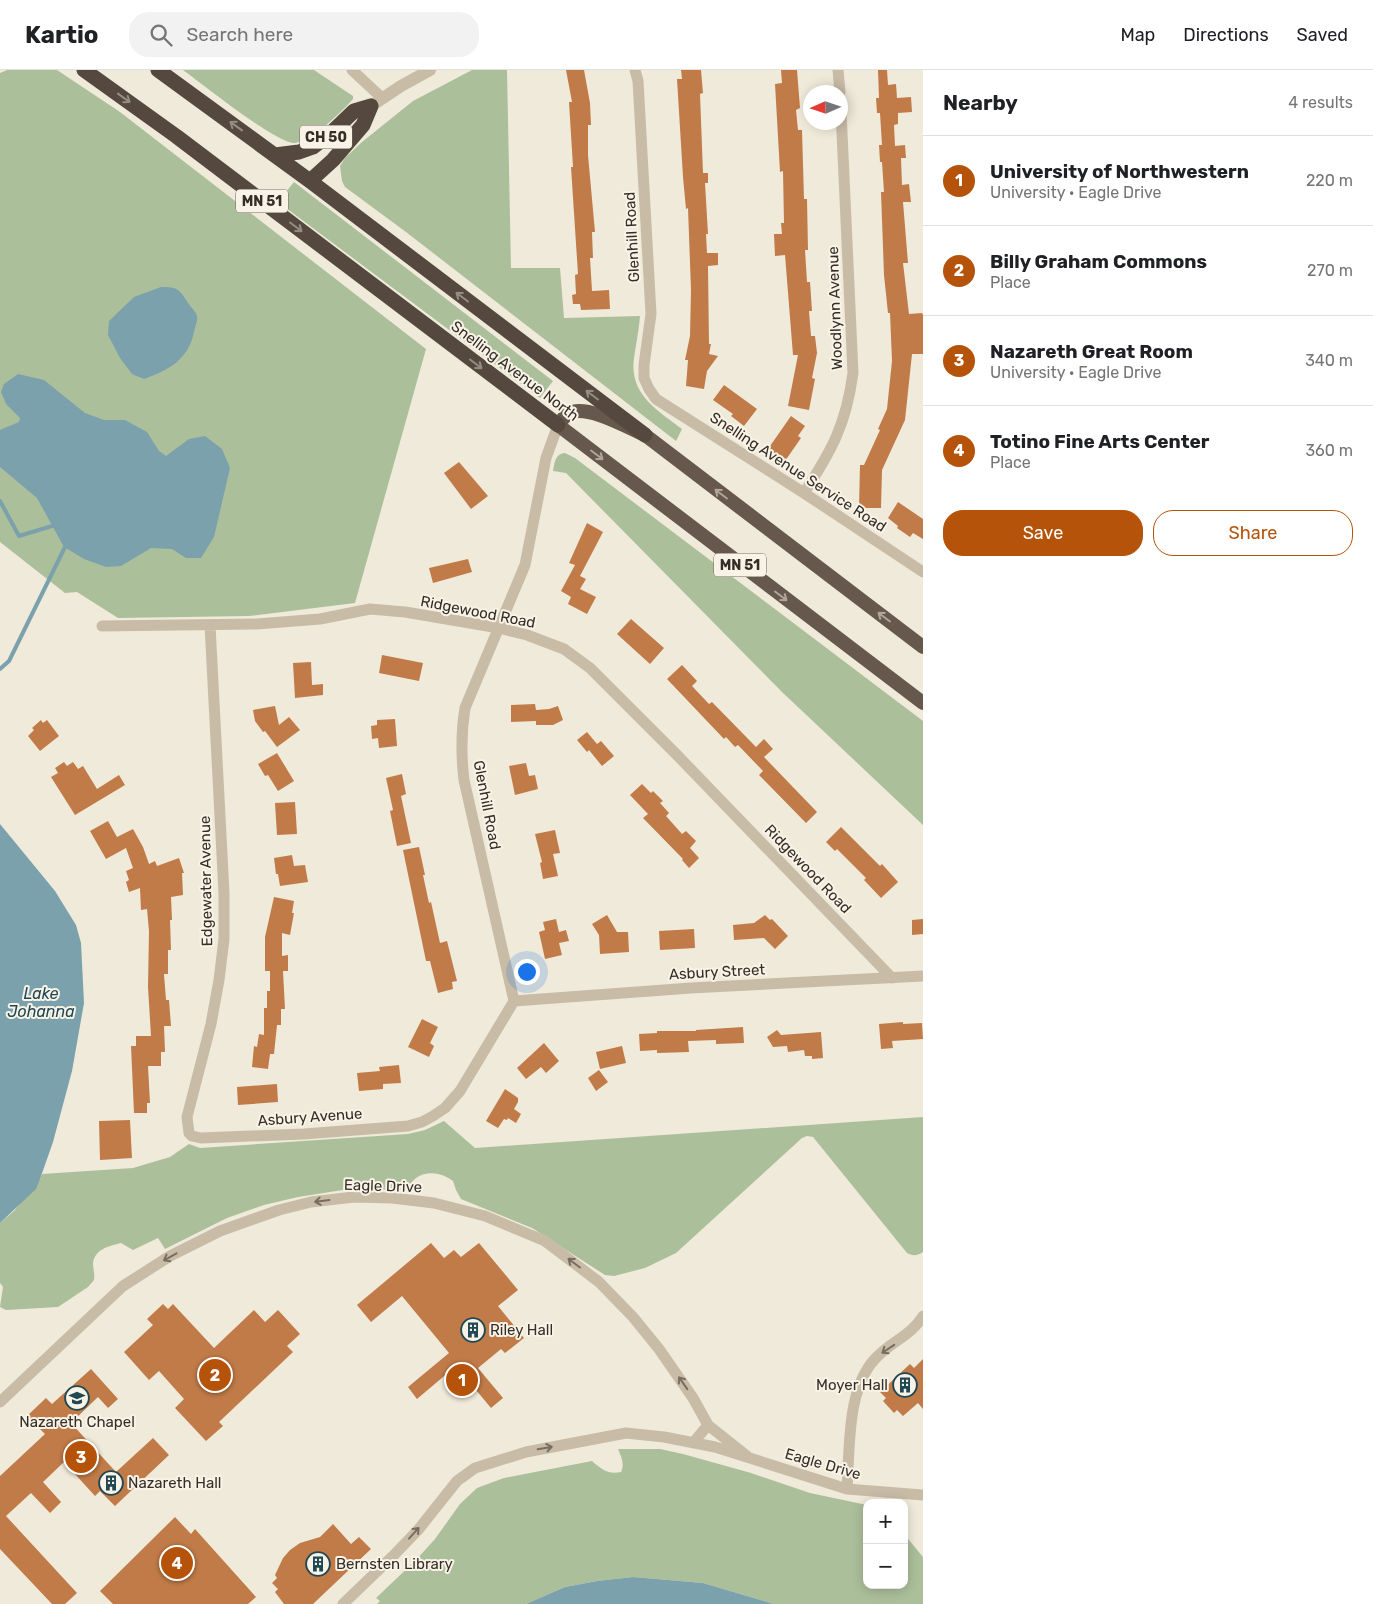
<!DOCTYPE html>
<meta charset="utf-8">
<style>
:root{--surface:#fff;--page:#f2f2f2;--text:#202124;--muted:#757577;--line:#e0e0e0;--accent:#b45309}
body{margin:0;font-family:Rubik,sans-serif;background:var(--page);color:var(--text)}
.controls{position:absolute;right:15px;bottom:15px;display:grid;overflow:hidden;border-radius:10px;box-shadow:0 2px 12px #0003}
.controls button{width:45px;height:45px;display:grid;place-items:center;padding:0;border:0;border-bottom:1px solid var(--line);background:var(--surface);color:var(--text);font:25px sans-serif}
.compass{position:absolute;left:803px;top:15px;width:45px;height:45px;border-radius:50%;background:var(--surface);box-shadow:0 2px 12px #0003;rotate:267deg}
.you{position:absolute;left:526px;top:901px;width:18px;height:18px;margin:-12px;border:4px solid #fff;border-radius:50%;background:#1a73e8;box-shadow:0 0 0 8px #1a73e833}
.badge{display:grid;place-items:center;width:32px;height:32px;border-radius:50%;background:var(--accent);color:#fff;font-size:16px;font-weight:700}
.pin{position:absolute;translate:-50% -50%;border:2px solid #fff;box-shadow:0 1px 5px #0006}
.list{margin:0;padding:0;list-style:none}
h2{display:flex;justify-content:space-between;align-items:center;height:65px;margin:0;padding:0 20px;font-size:21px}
h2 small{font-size:16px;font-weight:400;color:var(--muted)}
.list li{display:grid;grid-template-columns:32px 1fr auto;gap:15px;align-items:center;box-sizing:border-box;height:90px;padding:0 20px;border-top:1px solid var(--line)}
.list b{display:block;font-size:19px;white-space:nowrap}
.list p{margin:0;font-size:16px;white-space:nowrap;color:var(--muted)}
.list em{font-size:16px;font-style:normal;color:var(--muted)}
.actions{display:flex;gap:10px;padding:15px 20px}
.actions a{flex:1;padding:11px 0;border:1px solid var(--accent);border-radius:20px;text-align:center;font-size:18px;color:var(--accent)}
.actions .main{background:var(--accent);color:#fff}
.icon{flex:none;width:28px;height:28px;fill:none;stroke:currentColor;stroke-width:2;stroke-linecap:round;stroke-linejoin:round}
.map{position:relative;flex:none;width:923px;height:1534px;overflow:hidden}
header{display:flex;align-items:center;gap:30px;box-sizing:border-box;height:70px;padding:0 25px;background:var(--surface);border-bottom:1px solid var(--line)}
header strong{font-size:24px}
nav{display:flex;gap:28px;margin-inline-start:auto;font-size:18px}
.search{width:350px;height:45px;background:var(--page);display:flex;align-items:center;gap:12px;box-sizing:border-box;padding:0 18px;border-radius:20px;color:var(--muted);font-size:19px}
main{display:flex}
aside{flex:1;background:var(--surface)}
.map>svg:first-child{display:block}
.green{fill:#acbf9b}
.water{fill:#7aa1ac}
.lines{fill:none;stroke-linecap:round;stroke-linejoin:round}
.stream{stroke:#7aa1ac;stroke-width:4}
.building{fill:#c17b48}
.minor{stroke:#c8bca7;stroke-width:11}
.tertiary{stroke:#c8bca7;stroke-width:12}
.trunk{stroke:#66584c;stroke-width:14}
.motorway{stroke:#55493f;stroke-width:15}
.oneway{stroke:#968d82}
.oneway2{stroke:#afa699}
.oneway3{stroke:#776e61}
.labels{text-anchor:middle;stroke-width:4;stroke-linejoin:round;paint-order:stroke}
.shield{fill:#f8f3e6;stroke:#6f6960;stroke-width:1}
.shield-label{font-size:14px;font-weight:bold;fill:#342e27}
.street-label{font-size:15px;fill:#342e27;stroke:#f8f3e6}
.poi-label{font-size:15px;fill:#342e27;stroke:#f8f3e6;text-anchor:start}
.water-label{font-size:16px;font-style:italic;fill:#1f4754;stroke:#f8f3e6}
</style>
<header>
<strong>Kartio</strong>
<div class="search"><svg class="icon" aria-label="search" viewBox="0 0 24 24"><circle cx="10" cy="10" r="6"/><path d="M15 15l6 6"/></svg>Search here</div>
<nav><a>Map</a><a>Directions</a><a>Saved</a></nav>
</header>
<main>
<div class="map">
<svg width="923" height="1534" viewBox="0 0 923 1534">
<rect width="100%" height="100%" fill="#f0eada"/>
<path class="green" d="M7 0H57L120 42 426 279 355 533 249 546 118 548 77 522 65 523 0 472V3Z
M183 0H314L353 26V29C342 42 311 71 295 73 278 75 201 13 183 0Z
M472 0H507L511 198H560L564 248 640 246C639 260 636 274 634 288 629 324 657 340 682 359L676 371 406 162 345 117 342 111 340 96 345 88 362 72 413 31Z
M294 112 553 311 540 328 278 132Z
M565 383 575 388 923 651V755L782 622 566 403 553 401C555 392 555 384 565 383Z
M923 1047V1182C917 1186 913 1186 907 1183L813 1067 807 1066 802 1068 676 1183 645 1198 614 1206 605 1205 532 1158 461 1129 456 1120 453 1111C442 1103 428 1100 416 1108 411 1112 409 1116 404 1120L349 1119 298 1127 264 1135 227 1148 165 1179 158 1168 133 1180 121 1173C109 1176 95 1179 93 1193 93 1199 95 1204 94 1210L88 1217 58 1237 6 1240 0 1237 3 1217 0 1213V1153L14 1141 40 1109 42 1104 133 1098 170 1087 189 1074 200 1078 408 1064 425 1060 444 1051 475 1078Z
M618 1379H660L683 1384 751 1403 810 1423 867 1435V1515H904V1464L923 1487V1534H774L703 1513 633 1507 597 1511 565 1517 526 1534H377L380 1531 376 1528 416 1490 435 1469 460 1434 477 1418 504 1408 592 1391C601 1399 608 1405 621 1402 625 1393 621 1387 618 1379Z"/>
<path class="water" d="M161 217C178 217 179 219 188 233 191 237 196 242 197 246 198 250 195 257 194 262 188 290 169 300 144 309L132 304 120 288 108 265 109 251 134 227Z
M18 304 44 310 85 343 104 350H125L147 362 159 381 166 386 189 369 205 366 222 379 230 398 214 467 201 488H186L172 479 151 478 121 496 106 497 84 489 64 477 37 428 0 397V360L19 352 20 348 6 334 1 322 4 314Z
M0 754 55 821 76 855 81 873 84 933 72 1001 53 1072 40 1109 36 1119 0 1153Z
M633 1507 703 1513 774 1534H526L565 1517 597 1511Z"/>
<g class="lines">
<path class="stream" d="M0 431 19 466 52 456
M0 599 9 591 65 477"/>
</g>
<path class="building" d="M566 0H584L590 33 591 55H588V85L595 162H592L593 188H590L592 221 609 220 610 239 581 240 580 234H573L572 225 576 224 575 205 578 204 571 97H573L569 32H572Z
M681 0H701L703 23 700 24 703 103H708V113H705L708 164H706L707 183H718V195L708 196 709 274H711L709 284 718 286 707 301 704 319 686 316 688 290H685L690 266 691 220 688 138 686 139 683 107 677 9H682Z
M781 0H797L800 38 796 40 798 60H802L804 129H807L808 180H805L807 212H810L812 241H809L811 266H815L817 283 812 308 815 309 809 340 788 336 798 285H793L785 185 775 186 774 164H782L781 153H784L783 101 780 102 775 14 782 13Z
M878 0H887L888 15 896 14 897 28 911 27 912 42 898 43V54L894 55 895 76 905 75 906 88H901L902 115 909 114 911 132H903L908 193H903L909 244 922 243 923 245V284H912L905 350 882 400 881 438H859L860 395H864L880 360 878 359 887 339 892 291 890 243H888L884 205 881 122H884L882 92H880L879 75H882L880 43H877L876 28H879Z
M724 315 757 339 744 356 731 346 733 344 713 330Z
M791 346 805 356 798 366 801 368 785 391 768 379Z
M459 392 488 426 471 439 444 403Z
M898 432 923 449V469L913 463 910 467 897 458 898 456 888 448Z
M587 453 603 462 580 506 586 509 580 519 596 527 587 544 568 534 571 527 561 521 575 495 569 493Z
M468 489 472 502 433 513 429 498Z
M631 549 664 578 650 594 617 564Z
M382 585 423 593 419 611 379 603Z
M311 592 312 615 323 614V625L295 628 293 593Z
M682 595 697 611 692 616 709 634 712 632 756 677 764 669 773 679 764 687 817 742 806 753 759 705 763 701 738 675 735 677 726 667 724 669 667 609Z
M535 634 536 640 549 639 558 636 563 650 553 655H536V651L511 652V635Z
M275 636 279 655 289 647 300 660 277 677 265 661 263 662 255 651 253 640Z
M395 649 397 676 379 678 378 668 372 669 371 656 377 655V650Z
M41 650 43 653 47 650 59 666 40 681 28 666 34 660 32 658Z
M587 662 597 674 601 671 614 686 602 696 589 680 587 682 577 670Z
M277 683 294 711 278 721 268 705 265 706 258 694Z
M64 692 67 696 73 692 78 699 83 696 97 719 119 705 125 715 75 745 51 707 58 703 55 698Z
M526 693 529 706 535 705 538 719 515 725 509 696Z
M402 704 406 724 401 726 411 773 397 776 390 741 393 740 386 708Z
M642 714 651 723 653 721 663 731 660 733 669 743 666 746 682 764 686 761 696 771 690 778 699 788 689 798 682 790 683 789 643 748 648 744 630 725Z
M295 732 297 764 277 765 275 733Z
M108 751 117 767 133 759 143 777 149 794 155 791 157 796 179 788 184 803H182L183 825 171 827 172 850H170L171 880H168V904H164L166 930H169L171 956H164L165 982H161V996H148L150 1033H147V1043H134L131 976H136V966H151L148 917 149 861 147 839 141 840 140 818 129 822 126 812 129 810 126 801 133 798 126 778 106 789 90 761Z
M841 757 880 796 882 794 898 812 881 828 864 810 866 808 837 779 835 781 826 772Z
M555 760 560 783 553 784 558 806 543 809 540 793 542 792 535 764Z
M419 777 425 805H423L429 833 431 832 440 873 447 871 457 911 452 912 453 919 438 923 430 891H426L403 780Z
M292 785 294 796 305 795 308 812 280 816 278 804H276L274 788Z
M274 827 294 831 292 843H294L290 865 282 863V886L288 885V901H283L285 939H281V955H277L274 984H270L268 999 252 997 254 976 257 977 259 964 264 965V938H267V921H270V901H265V867Z
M607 845 617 862H628L629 882 600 884 599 865 592 854Z
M765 845 770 850 772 849 788 866 775 879 764 868 734 870 733 855 754 853Z
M556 849 559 862 566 860 569 871 559 873 562 885 545 889 539 862 545 860 543 852Z
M923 849V864L912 865V850Z
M694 859 695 878 660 880 659 861Z
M422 949 438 957 430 973 434 976 429 987 408 977Z
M903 952V954L922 953 923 969 892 971 893 978 881 979 879 954Z
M743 957 744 973 716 974V970L688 971 689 982 657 983V980L640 981 639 964 657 963V961H696V960Z
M777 960 781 965 821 962 823 988 812 989V986H805L804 980 788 982 787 976 773 977 767 967Z
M544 973 559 991 546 1003 541 997 526 1009 517 998Z
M622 976 626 993 600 999 596 982Z
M399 995 401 1013 383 1014V1019L359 1021 357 1003 380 1001 379 997Z
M599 1000 608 1012 596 1021 588 1008Z
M277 1014 278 1032 238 1035 237 1017Z
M505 1019 518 1028V1032L514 1039 521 1044 516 1053 508 1048 507 1050 504 1049 498 1058 486 1051Z
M130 1050 132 1088 100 1090 99 1051Z
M431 1173 444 1188 454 1180 461 1187 479 1173 518 1220 498 1236 524 1268 505 1283 501 1279 478 1298 503 1328 491 1338 456 1296 417 1329 408 1317 449 1283 402 1226 371 1252 357 1235Z
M163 1234 168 1239 173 1234 214 1278 254 1240 265 1252 278 1240 300 1264 287 1276 293 1282 219 1352 223 1356 206 1371 175 1338 184 1329 159 1301 149 1310 124 1282 153 1255 147 1249Z
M923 1289V1339L918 1333 903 1346 897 1340 894 1343 883 1331 886 1328 880 1322 910 1294 914 1298Z
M91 1299 118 1329 108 1338 98 1327 71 1353 116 1402 153 1368 169 1385 115 1436 100 1421 95 1426 64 1392 43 1412 61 1432 50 1443 31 1423 6 1446 77 1523 65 1534H52L0 1479V1406L45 1364 27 1346 46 1328 52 1334Z
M175 1447 191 1464 195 1459 256 1527 248 1534H113L100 1521Z
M333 1454 351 1474 359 1467 371 1479 313 1534H284L275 1522 278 1519 272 1513 277 1508 275 1505 283 1488 290 1480 300 1473 320 1467Z"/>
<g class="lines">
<path class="minor" d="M352 0 382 28
M635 0 638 11 651 244 644 295V308L649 319 656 329 804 423 923 502
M838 0 840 22
M804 423C832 380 846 355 853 303L841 41
M210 555 224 823V869L219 910 211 954 187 1047 189 1063 192 1066 201 1068 304 1064 408 1056 422 1052 433 1046 445 1038 460 1021 514 931 464 710C461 685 461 662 465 638L525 495 546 388 558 355
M102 556 257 554 320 549 370 539 405 542 499 558 527 565 564 579 590 598 677 685 892 908
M514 931 691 918 923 906
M0 1332 123 1216 170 1186 220 1161 279 1140 311 1132 354 1127 392 1128 434 1133 485 1146 545 1171 599 1212 633 1247 659 1279 693 1328 708 1355 747 1386
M693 1373 708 1355
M847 1419C850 1377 846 1313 880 1284 894 1271 913 1263 923 1246
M343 1534 393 1486 418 1460 457 1411 475 1398 526 1382 626 1363 664 1367 715 1377 847 1419 923 1425"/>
<path class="tertiary" d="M371 36 401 16 430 0"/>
<path class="trunk" d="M923 577 645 365C627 357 587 334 569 343 564 346 561 352 558 355L923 633"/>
<path class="motorway" d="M84 0 176 66 558 355
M158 0 310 111 645 365
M275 85 299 82 313 77 330 64 354 41 371 36
M310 111 333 90 363 55 371 36"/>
</g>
<defs><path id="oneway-shaft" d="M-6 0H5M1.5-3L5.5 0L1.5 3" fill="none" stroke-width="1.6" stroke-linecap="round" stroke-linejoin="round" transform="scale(1.25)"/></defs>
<g class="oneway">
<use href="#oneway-shaft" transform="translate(124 28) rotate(36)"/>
<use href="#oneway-shaft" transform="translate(236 56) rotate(-144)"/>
<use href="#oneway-shaft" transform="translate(296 157) rotate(37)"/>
<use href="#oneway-shaft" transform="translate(462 227) rotate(-143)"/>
<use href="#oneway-shaft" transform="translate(476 294) rotate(37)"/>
<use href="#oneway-shaft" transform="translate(592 325) rotate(-143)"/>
</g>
<g class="oneway2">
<use href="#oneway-shaft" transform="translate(597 385) rotate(37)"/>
<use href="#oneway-shaft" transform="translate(721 424) rotate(-143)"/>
<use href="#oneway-shaft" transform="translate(781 526) rotate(37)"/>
<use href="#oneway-shaft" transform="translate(884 547) rotate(-143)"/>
</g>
<g class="oneway3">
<use href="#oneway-shaft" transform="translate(322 1131) rotate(173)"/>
<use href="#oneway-shaft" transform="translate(170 1187) rotate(151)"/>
<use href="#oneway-shaft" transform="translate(574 1193) rotate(-143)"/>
<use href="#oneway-shaft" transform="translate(888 1279) rotate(146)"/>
<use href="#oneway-shaft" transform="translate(683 1313) rotate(-125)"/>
<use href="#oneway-shaft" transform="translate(545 1378) rotate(-10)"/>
<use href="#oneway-shaft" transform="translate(414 1463) rotate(-48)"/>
</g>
<defs>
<g id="building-ring" transform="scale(1.25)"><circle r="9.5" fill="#f8f3e6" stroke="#1f4754" stroke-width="1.5"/><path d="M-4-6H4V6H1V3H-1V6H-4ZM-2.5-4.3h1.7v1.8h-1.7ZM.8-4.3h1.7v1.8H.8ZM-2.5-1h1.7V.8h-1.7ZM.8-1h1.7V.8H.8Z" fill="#1f4754"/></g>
<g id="university-ring" transform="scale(1.25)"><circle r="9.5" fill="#f8f3e6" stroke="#1f4754" stroke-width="1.5"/><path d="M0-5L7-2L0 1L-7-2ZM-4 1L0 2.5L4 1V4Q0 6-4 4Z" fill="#1f4754"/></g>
</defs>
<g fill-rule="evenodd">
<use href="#building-ring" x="473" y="1260"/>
<use href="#building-ring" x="905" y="1315"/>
<use href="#university-ring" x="77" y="1328"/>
<use href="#building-ring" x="111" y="1413"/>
<use href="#building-ring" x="318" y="1494"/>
</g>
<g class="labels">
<g class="shield">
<rect x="300" y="55.5" width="52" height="23" rx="4"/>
<rect x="236" y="119.5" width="52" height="23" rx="4"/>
<rect x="714" y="483.5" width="52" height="23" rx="4"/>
</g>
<g class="shield-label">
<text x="326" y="72">CH 50</text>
<text x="262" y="136">MN 51</text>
<text x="740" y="500">MN 51</text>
</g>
<g class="street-label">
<text transform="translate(632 167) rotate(-93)" y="5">Glenhill Road</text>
<text transform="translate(835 238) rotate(-92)" y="5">Woodlynn Avenue</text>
<text transform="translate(515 301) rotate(37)" y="5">Snelling Avenue North</text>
<text transform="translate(798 402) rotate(33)" y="5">Snelling Avenue Service Road</text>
<text transform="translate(478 542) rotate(11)" y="5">Ridgewood Road</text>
<text transform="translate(487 735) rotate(79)" y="5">Glenhill Road</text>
<text transform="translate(808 799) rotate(46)" y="5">Ridgewood Road</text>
<text transform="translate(206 811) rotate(-91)" y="5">Edgewater Avenue</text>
<text transform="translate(717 902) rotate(-3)" y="5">Asbury Street</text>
<text transform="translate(310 1047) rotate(-4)" y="5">Asbury Avenue</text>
<text transform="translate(383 1116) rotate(2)" y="5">Eagle Drive</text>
<text transform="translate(823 1394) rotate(16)" y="5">Eagle Drive</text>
</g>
<g class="poi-label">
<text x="490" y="1265">Riley Hall</text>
<text x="888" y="1320" text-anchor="end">Moyer Hall</text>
<text x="77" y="1357" text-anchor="middle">Nazareth Chapel</text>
<text x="128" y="1418">Nazareth Hall</text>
<text x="336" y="1499">Bernsten Library</text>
</g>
<g class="water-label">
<text x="41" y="929">Lake<tspan x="41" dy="18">Johanna</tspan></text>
</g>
</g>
</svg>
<div class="controls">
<button>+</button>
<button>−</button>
</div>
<svg class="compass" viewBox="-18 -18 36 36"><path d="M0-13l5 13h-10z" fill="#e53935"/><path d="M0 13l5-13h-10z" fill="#757577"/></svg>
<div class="you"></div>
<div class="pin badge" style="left:462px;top:1310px">1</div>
<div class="pin badge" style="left:215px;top:1305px">2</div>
<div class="pin badge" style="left:81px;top:1387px">3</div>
<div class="pin badge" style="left:177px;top:1493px">4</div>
</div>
<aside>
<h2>Nearby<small>4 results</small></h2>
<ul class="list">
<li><span class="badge">1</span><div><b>University of Northwestern</b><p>University · Eagle Drive</p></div><em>220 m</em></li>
<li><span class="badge">2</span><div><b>Billy Graham Commons</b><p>Place</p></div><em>270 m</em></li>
<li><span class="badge">3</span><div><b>Nazareth Great Room</b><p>University · Eagle Drive</p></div><em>340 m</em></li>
<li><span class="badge">4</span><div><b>Totino Fine Arts Center</b><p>Place</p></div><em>360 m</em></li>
</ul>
<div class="actions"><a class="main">Save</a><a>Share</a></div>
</aside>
</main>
